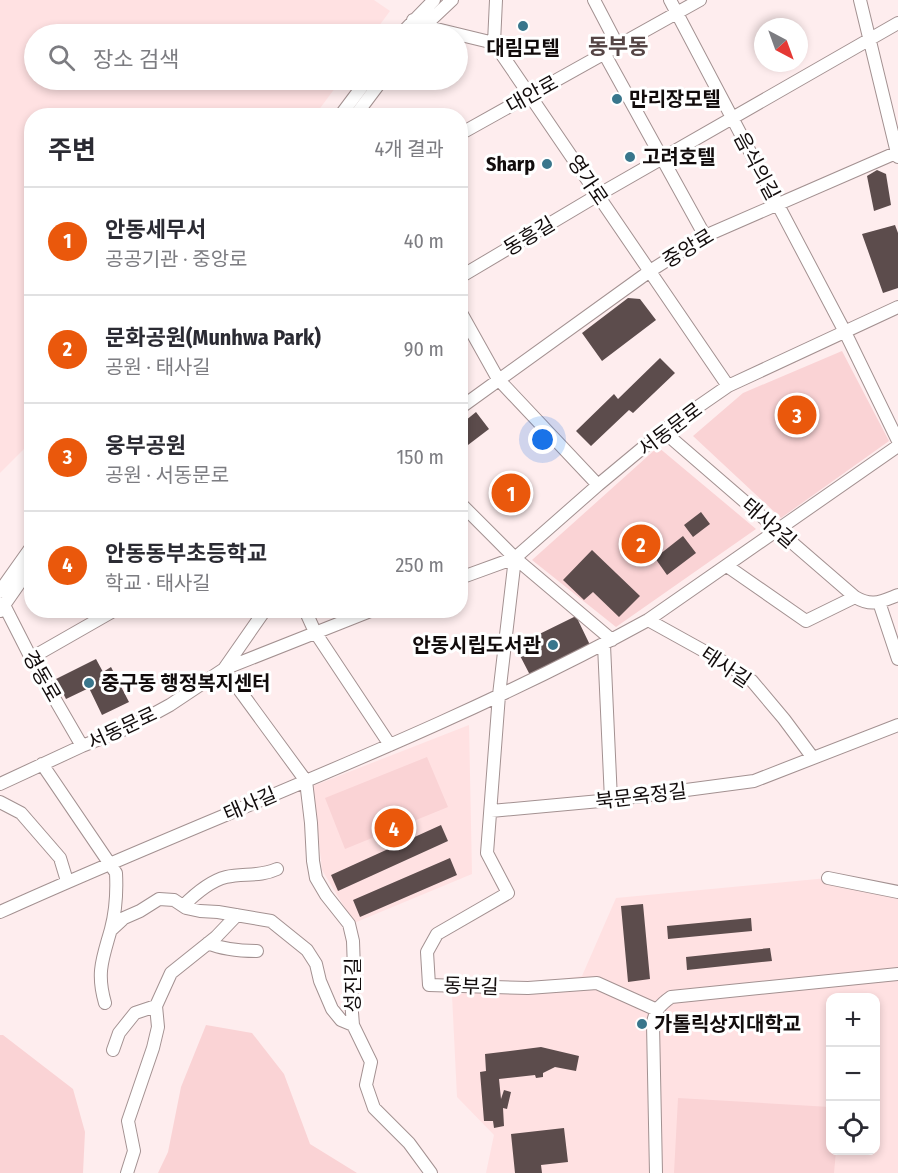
<!DOCTYPE html>
<html lang="ko">
<meta charset="utf-8">
<style>
:root{--surface:#fff;--page:#f2f2f3;--text:#2b2b33;--muted:#7c7c81;--line:#e1e1e2;--accent:#ea580c}
body{margin:0;font-family:"Fira Sans Condensed","Noto Sans KR",sans-serif;background:var(--page);color:var(--text)}
.controls{position:absolute;right:18px;bottom:18px;display:grid;overflow:hidden;border-radius:12px;box-shadow:0 3px 9px #0003}
.controls button{width:54px;height:54px;display:grid;place-items:center;padding:0;border:0;border-bottom:2px solid var(--line);background:var(--surface);color:var(--text);font:30px sans-serif}
.compass{position:absolute;left:754px;top:18px;width:54px;height:54px;border-radius:50%;background:var(--surface);box-shadow:0 3px 9px #0003;rotate:139deg}
.you{position:absolute;left:543px;top:440px;width:21px;height:21px;margin:-15px;border:4px solid #fff;border-radius:50%;background:#1a73e8;box-shadow:0 0 0 9px #1a73e833}
.badge{display:grid;place-items:center;width:39px;height:39px;border-radius:50%;background:var(--accent);color:#fff;font-size:20px;font-weight:700}
.pin{position:absolute;translate:-50% -50%;border:3px solid #fff;box-shadow:0 2px 6px #0006}
.list{margin:0;padding:0;list-style:none}
h2{display:flex;justify-content:space-between;align-items:center;height:78px;margin:0;padding:0 24px;font-size:26px}
h2 small{font-size:20px;font-weight:400;color:var(--muted)}
.list li{display:grid;grid-template-columns:39px 1fr auto;gap:18px;align-items:center;box-sizing:border-box;height:108px;padding:0 24px;border-top:2px solid var(--line)}
.list b{display:block;font-size:22px;white-space:nowrap}
.list p{margin:0;font-size:20px;white-space:nowrap;color:var(--muted)}
.list em{font-size:20px;font-style:normal;color:var(--muted)}
.icon{flex:none;width:33px;height:33px;fill:none;stroke:currentColor;stroke-width:2;stroke-linecap:round;stroke-linejoin:round}
.map{position:relative;flex:none;width:898px;height:1173px;overflow:hidden}
.search{position:absolute;background:var(--surface);box-shadow:0 3px 9px #0003;left:24px;top:24px;width:444px;height:66px;display:flex;align-items:center;gap:15px;box-sizing:border-box;padding:0 21px;border-radius:33px;color:var(--muted);font-size:22px}
.panel{position:absolute;background:var(--surface);box-shadow:0 3px 9px #0003;left:24px;top:108px;width:444px;height:510px;border-radius:24px}
.map>svg:first-child{display:block}
.built{fill:#ffe1e2;fill-rule:evenodd}
.green{fill:#fad3d5}
.building{fill:#5c4c4c}
.lines{fill:none;stroke-linecap:round;stroke-linejoin:round}
.minor-casing{stroke:#a39191;stroke-width:14}
.minor{stroke:#fff;stroke-width:12}
.poi-dot{fill:#39768c;stroke:#fff;stroke-width:2}
.labels{text-anchor:middle;stroke-width:6;stroke-linejoin:round;paint-order:stroke}
.poi-label{font-size:20px;font-weight:bold;fill:#120c0c;stroke:#fff;text-anchor:start}
.street-label{font-size:20px;fill:#120c0c;stroke:#fff}
.quarter-label{font-size:22px;font-weight:bold;fill:#554545;stroke:#fff}
</style>
<div class="map">
<svg width="898" height="1173" viewBox="0 0 898 1173">
<rect width="100%" height="100%" fill="#feedee"/>
<path class="built" d="M0 0H374L390 11 373 34H34V80H341L315 115 32 116 31 442 0 473Z
M469 725 472 874 354 923 322 870 313 786Z
M828 878 898 892V1173H486L494 1135 457 1097 452 995 582 976 616 898ZM830 998H876V1150H830Z"/>
<path class="green" d="M842 351 889 441 781 518 693 436 743 393Z
M658 447 756 529 616 627 532 560Z
M427 757 448 807 345 849 325 798Z
M206 1025 252 1033 284 1074 310 1144 357 1173H158L168 1152 181 1087Z
M0 1035H3L73 1089 85 1132 83 1173H0Z
M678 1098 830 1107V1150L836 1151 834 1173H674Z"/>
<path class="building" d="M877 170 886 174 891 205 874 211 867 176Z
M895 225 898 233V288L883 293 862 234Z
M628 298 640 299 656 320 602 361 582 333Z
M660 358 675 373 633 413 629 410 591 446 576 431 614 394 618 399Z
M476 412 489 429 468 445 460 435V425Z
M701 512 710 524 693 537 684 525Z
M683 536 696 553 667 575 655 558Z
M592 550 640 596 619 617 593 592 584 600 563 580Z
M576 616 590 645 530 675 515 646Z
M96 659 103 672 111 667 129 702 102 715 89 688 66 699 56 679Z
M441 825 448 841 338 891 331 875Z
M450 858 457 875 360 917 353 900Z
M643 904 650 979 628 982 621 906Z
M751 918 752 931 668 939 667 926Z
M770 948 772 961 687 970 686 957Z
M541 1047 579 1056 576 1071 555 1067 543 1073V1077L536 1078 535 1075 499 1079 501 1099 504 1090 511 1092 507 1109 503 1108 504 1126 494 1128 493 1121H484L480 1072 486 1071 485 1054Z
M564 1128 568 1162 541 1165 542 1173H515L511 1134Z"/>
<g class="lines">
<g class="minor-casing">
<path id="minor" d="M594 0 618 46
M670 0 845 332 898 441
M860 0 898 157
M413 20 424 26 494 43 728 386
M401 34 434 0
M416 34 452 0
M494 43 496 0
M604 53 705 236
M340 116 367 80
M355 116 382 80
M460 134 700 0
M460 277 598 195 898 23
M460 311 498 379 598 485
M460 408 650 271 705 236 898 152
M663 431 855 597C872 607 880 602 898 595
M460 503 515 558 612 640
M515 558 499 695 487 853 508 893 437 934 427 952 429 985 528 988 597 983 657 1010
M727 566 806 621 855 597
M460 578 515 558 598 485 663 431 728 386 898 307
M0 591 32 546
M879 602 898 659
M0 603 4 605 31 658 82 746
M265 610 224 669 306 781 311 823 313 861 316 878 326 895 349 924 353 941 354 970 351 1000 353 1025 371 1062 366 1085 374 1108 409 1143 431 1173
M305 610 315 632 390 745
M0 611 32 565
M648 620 722 661 752 681 784 719 813 758
M604 645 611 800
M31 658 115 610
M42 764 116 873C117 892 116 910 111 929 103 958 96 972 105 1003
M0 784 82 746 128 728 170 705 224 669 373 610
M0 802 21 813 60 858 67 881
M491 811 611 800 754 781 898 725
M828 878 898 892
M183 906C194 895 210 881 226 877 243 873 260 877 277 869
M0 912C216 814 441 734 648 620L898 446
M111 930 124 918 140 911 159 899 174 900 186 908 200 911 218 912 271 921 307 950 316 964 320 981 332 1009 341 1020 353 1025
M208 943C224 950 240 951 257 951
M113 1050 119 1033 135 1013 156 1006
M127 1173 134 1151 128 1121 153 1048 158 1027 156 1006 171 973 216 937 237 915
M656 1173 653 1024C654 1011 661 1004 671 997L898 974"/>
</g>
<use href="#minor" class="minor"/>
</g>
<g class="poi-dot">
<circle cx="523" cy="26" r="6"/>
<circle cx="617" cy="99" r="6"/>
<circle cx="630" cy="157" r="6"/>
<circle cx="547" cy="164" r="6"/>
<circle cx="553" cy="645" r="6"/>
<circle cx="89" cy="683" r="6"/>
<circle cx="642" cy="1024" r="6"/>
</g>
<g class="labels">
<g class="poi-label">
<text x="523" y="55" text-anchor="middle">대림모텔</text>
<text x="629" y="106">만리장모텔</text>
<text x="642" y="164">고려호텔</text>
<text x="535" y="171" text-anchor="end">Sharp</text>
<text x="541" y="652" text-anchor="end">안동시립도서관</text>
<text x="101" y="690">중구동 행정복지센터</text>
<text x="654" y="1031">가톨릭상지대학교</text>
</g>
<g class="street-label">
<text transform="translate(532 94) rotate(-29)" y="7">대안로</text>
<text transform="translate(757 166) rotate(62)" y="7">음식의길</text>
<text transform="translate(588 180) rotate(56)" y="7">영가로</text>
<text transform="translate(529 236) rotate(-31)" y="7">동흥길</text>
<text transform="translate(688 248) rotate(-31)" y="7">중앙로</text>
<text transform="translate(670 429) rotate(-37)" y="7">서동문로</text>
<text transform="translate(769 523) rotate(41)" y="7">태사2길</text>
<text transform="translate(726 667) rotate(34)" y="7">태사길</text>
<text transform="translate(42 676) rotate(60)" y="7">경동로</text>
<text transform="translate(122 728) rotate(-25)" y="7">서동문로</text>
<text transform="translate(641 796) rotate(-7)" y="7">북문옥정길</text>
<text transform="translate(250 804) rotate(-23)" y="7">태사길</text>
<text transform="translate(353 985) rotate(-90)" y="7">성진길</text>
<text transform="translate(471 986) rotate(2)" y="7">동부길</text>
</g>
<g class="quarter-label">
<text x="618" y="54">동부동</text>
</g>
</g>
</svg>
<div class="controls">
<button>+</button>
<button>−</button>
<button><svg class="icon" aria-label="locate" viewBox="0 0 24 24"><circle cx="12" cy="12" r="6"/><path d="M12 2v4M12 18v4M2 12h4M18 12h4"/></svg></button>
</div>
<svg class="compass" viewBox="-18 -18 36 36"><path d="M0-13l5 13h-10z" fill="#e53935"/><path d="M0 13l5-13h-10z" fill="#7c7c81"/></svg>
<div class="you"></div>
<div class="pin badge" style="left:511px;top:493px">1</div>
<div class="pin badge" style="left:641px;top:544px">2</div>
<div class="pin badge" style="left:797px;top:415px">3</div>
<div class="pin badge" style="left:394px;top:828px">4</div>
<div class="search"><svg class="icon" aria-label="search" viewBox="0 0 24 24"><circle cx="10" cy="10" r="6"/><path d="M15 15l6 6"/></svg>장소 검색</div>
<section class="panel">
<h2>주변<small>4개 결과</small></h2>
<ul class="list">
<li><span class="badge">1</span><div><b>안동세무서</b><p>공공기관 · 중앙로</p></div><em>40 m</em></li>
<li><span class="badge">2</span><div><b>문화공원(Munhwa Park)</b><p>공원 · 태사길</p></div><em>90 m</em></li>
<li><span class="badge">3</span><div><b>웅부공원</b><p>공원 · 서동문로</p></div><em>150 m</em></li>
<li><span class="badge">4</span><div><b>안동동부초등학교</b><p>학교 · 태사길</p></div><em>250 m</em></li>
</ul>
</section>
</div>
